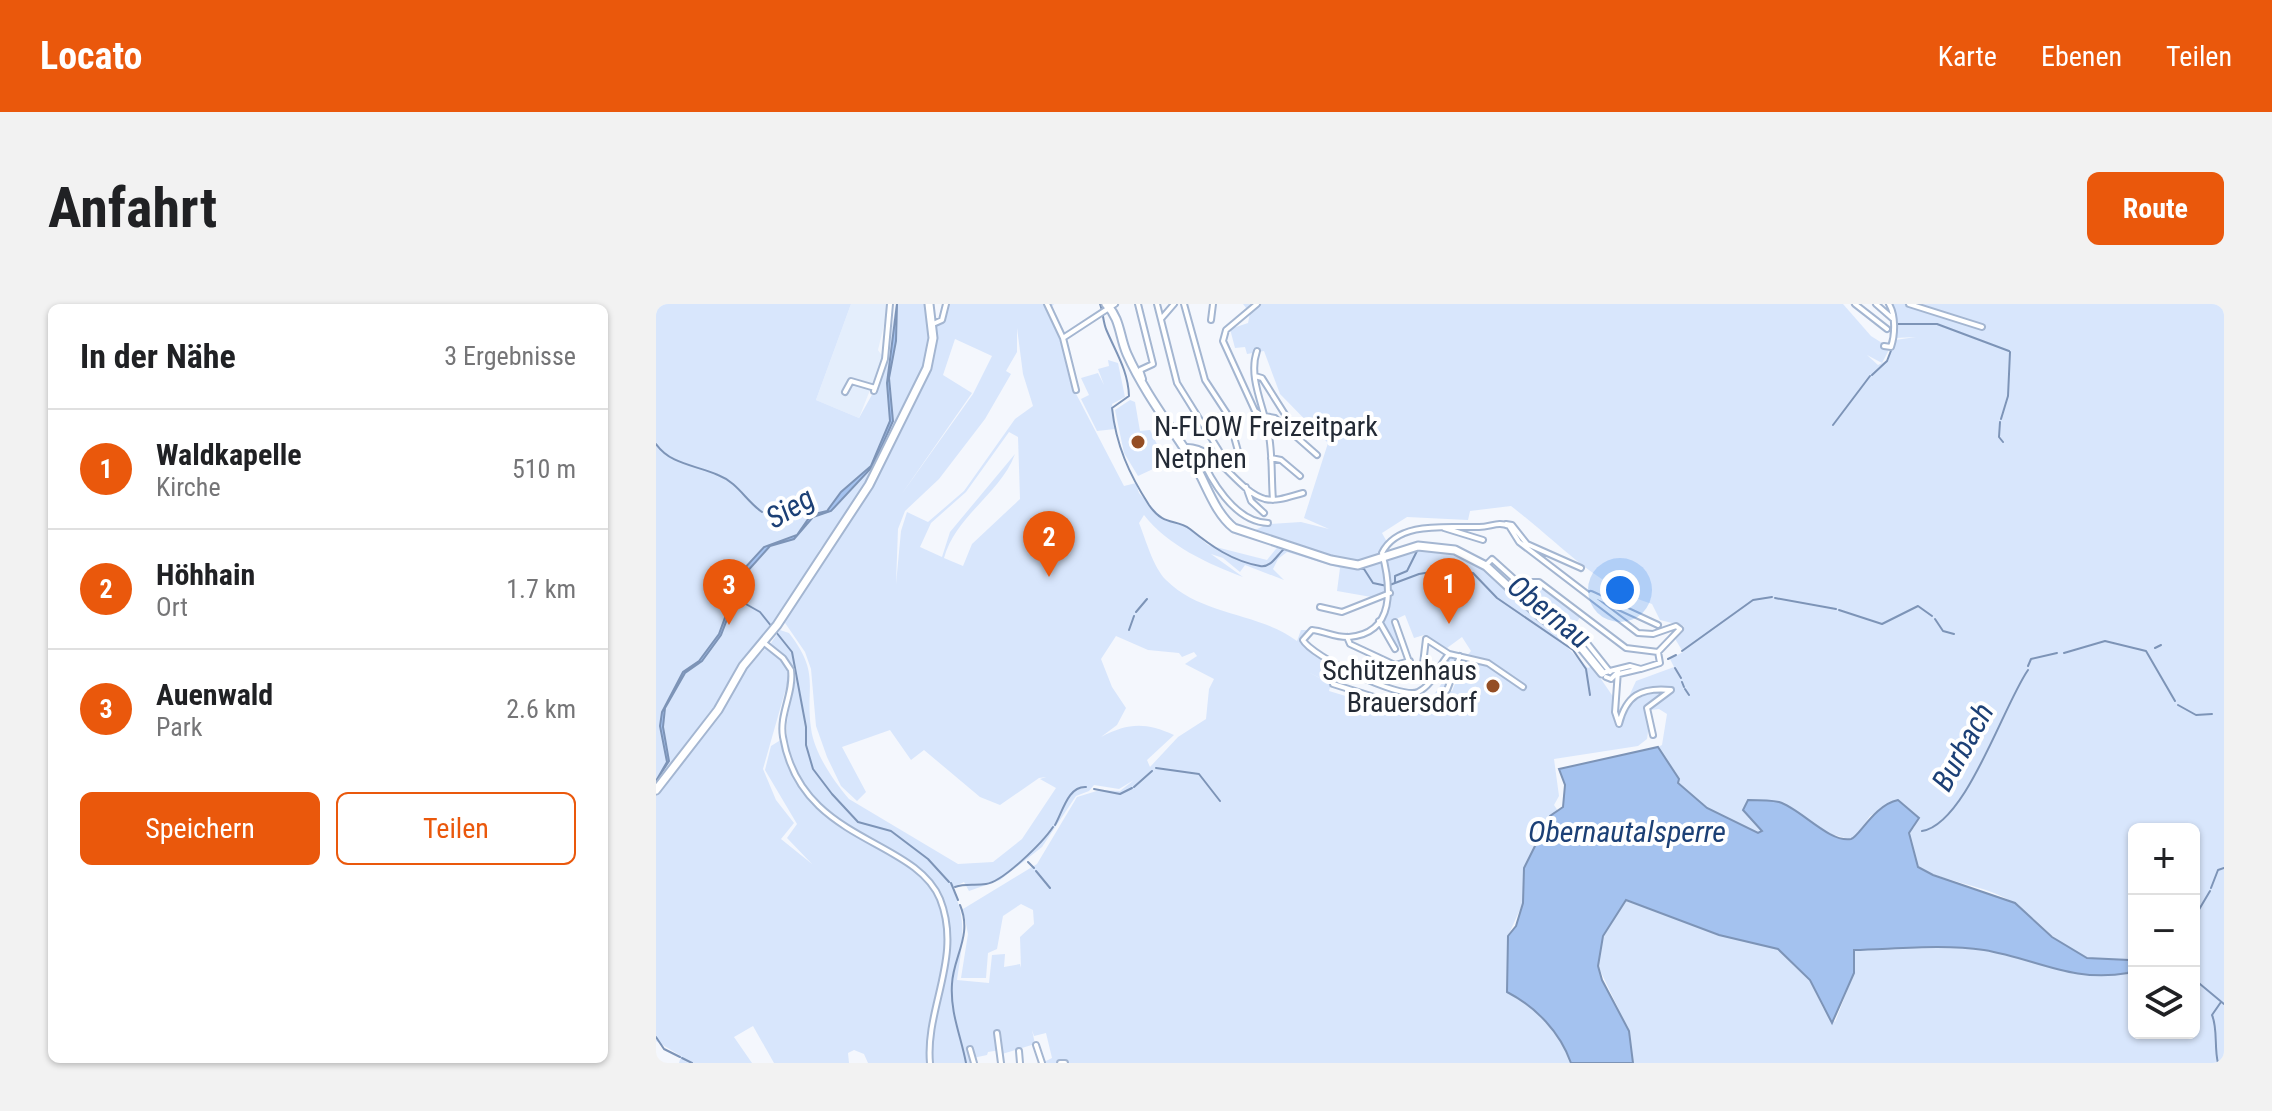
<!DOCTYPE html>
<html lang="de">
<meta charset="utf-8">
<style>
:root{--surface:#fff;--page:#f2f2f2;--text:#202124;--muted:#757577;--line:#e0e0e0;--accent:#ea580c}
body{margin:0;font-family:"Roboto Condensed",sans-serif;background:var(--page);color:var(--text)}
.controls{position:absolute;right:24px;bottom:24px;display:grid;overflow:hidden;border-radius:12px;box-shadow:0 2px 6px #0004}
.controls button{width:72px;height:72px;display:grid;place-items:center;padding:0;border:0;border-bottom:2px solid var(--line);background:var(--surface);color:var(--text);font:40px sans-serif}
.you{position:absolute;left:964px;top:286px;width:28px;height:28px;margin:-20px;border:6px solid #fff;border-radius:50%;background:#1a73e8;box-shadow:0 0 0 12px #1a73e833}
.badge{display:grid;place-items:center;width:52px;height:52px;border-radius:50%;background:var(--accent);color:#fff;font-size:26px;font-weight:700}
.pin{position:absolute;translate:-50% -66px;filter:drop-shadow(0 2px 4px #0008)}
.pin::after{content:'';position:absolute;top:42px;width:28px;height:24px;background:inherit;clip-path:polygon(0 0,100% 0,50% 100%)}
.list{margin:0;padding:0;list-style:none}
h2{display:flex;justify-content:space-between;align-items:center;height:104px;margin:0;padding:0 32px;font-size:34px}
h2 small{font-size:26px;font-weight:400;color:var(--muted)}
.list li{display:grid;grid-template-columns:52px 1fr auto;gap:24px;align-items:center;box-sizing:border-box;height:120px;padding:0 32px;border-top:2px solid var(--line)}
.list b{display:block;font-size:30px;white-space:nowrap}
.list p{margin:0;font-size:26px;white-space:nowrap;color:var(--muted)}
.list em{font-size:26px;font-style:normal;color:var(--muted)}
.actions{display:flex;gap:16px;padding:24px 32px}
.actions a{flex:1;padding:18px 0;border:2px solid var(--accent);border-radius:12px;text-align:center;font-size:28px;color:var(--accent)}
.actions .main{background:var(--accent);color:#fff}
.icon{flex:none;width:44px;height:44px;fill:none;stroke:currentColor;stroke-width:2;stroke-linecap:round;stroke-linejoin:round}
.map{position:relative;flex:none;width:1568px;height:759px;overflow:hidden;border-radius:12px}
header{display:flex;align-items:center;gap:48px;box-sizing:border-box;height:112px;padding:0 40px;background:var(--accent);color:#fff}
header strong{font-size:38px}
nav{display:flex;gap:44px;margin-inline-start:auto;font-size:28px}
.intro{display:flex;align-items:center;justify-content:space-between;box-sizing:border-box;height:192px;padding:0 48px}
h1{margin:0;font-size:56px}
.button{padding:20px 36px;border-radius:12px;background:var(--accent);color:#fff;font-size:28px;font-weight:700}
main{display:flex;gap:48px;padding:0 48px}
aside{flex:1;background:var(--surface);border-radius:12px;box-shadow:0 2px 6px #0004}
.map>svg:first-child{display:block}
.built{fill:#e4eefc}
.green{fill:#d8e6fc;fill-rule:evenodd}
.water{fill:#a4c2ef;stroke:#7d94b7;stroke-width:2}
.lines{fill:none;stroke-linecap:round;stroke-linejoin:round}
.stream{stroke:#7d94b7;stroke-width:2}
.street-casing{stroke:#a4b6d1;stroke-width:8}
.secondary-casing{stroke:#a4b6d1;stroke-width:11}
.street{stroke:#fff;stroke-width:4}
.secondary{stroke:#fff;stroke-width:7}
.poi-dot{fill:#944e25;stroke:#fff;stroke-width:3}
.labels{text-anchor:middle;stroke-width:8;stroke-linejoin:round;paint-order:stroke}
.poi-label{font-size:28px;fill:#232a35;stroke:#fff;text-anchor:start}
.water-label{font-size:30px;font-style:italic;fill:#1c4076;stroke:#fff}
</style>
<header>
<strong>Locato</strong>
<nav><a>Karte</a><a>Ebenen</a><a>Teilen</a></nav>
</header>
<div class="intro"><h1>Anfahrt</h1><a class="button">Route</a></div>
<main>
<aside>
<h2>In der Nähe<small>3 Ergebnisse</small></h2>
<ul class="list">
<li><span class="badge">1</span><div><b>Waldkapelle</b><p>Kirche</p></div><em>510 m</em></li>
<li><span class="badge">2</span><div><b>Höhhain</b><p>Ort</p></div><em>1.7 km</em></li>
<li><span class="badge">3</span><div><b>Auenwald</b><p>Park</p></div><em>2.6 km</em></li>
</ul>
<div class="actions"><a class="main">Speichern</a><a>Teilen</a></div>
</aside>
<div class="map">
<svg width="1568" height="759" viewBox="0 0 1568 759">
<rect width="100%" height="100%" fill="#f4f7fd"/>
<path class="built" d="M195 0H233L222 46 227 53 203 114 160 96Z"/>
<path class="green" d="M0 0H195L160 96 203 114 228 69 240 0H271L276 23 287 18 292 0H398L394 5 406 34 416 82 468 182 480 179 483 189 506 214 530 222 552 241 611 256 624 240 702 262 724 256 732 289 721 294 681 287 684 264 631 248 622 255 617 265 628 276 589 261 584 268 567 254 555 250 587 273C552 260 511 241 488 211L483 219C490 236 497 263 510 276 546 312 602 308 641 337L645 326H651L646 337 668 353 664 374 652 368 675 380 673 387 753 411C774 399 783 386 794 364L788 360 797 351 803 353 792 386 796 387 806 363 805 353 809 354 815 347 806 333 791 344 768 331 758 334 749 311 738 316 748 341 739 344 724 318 735 295 727 254C820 221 842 289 908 333L905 337 932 364 936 362 958 394V409L969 401 980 377 1018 363 1014 355 1027 348 1018 333 1028 322 1004 316 996 300C940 282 901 237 855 202L814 207 812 216 751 213 726 229 731 238C725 248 720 257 708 258 679 262 607 232 577 223L583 220 599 226 612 220 645 218 673 225 648 214 672 139 624 90 608 47 591 50 589 43 579 44 574 25 592 19 594 9 587 0H1187L1215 32 1234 44 1226 59 1211 51 1222 61 1232 56 1239 36 1260 33 1239 34 1235 0H1568V759H977L973 727 942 662 947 632 970 596 1063 631 1122 645 1154 676 1167 704 1179 718 1198 669V646C1239 645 1287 640 1327 646 1380 655 1416 679 1472 669L1475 664C1456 659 1434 657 1417 647 1391 632 1375 607 1349 594 1322 580 1289 578 1262 563L1253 529 1259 522 1236 497 1214 512 1199 533 1193 535 1171 529 1124 498 1092 496 1099 519 1106 527 1102 529 1051 504 1021 479 1022 475 1002 443 1006 441 1011 410 1003 405 995 406 991 435 982 442 898 455 903 492 898 501 902 507 894 512 868 564 867 599 852 632 851 688C880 704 904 728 915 759H386L396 754 390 729 378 732 376 726 379 740 346 750 344 746 332 748 331 751 317 754 318 759H212L208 750 198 746 192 749 193 759H118L97 722 78 733 96 759H23L25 752 0 737V490L55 419 89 365 110 344 129 358 134 370 107 465 120 496 138 519 125 535 156 560 131 534 141 520 109 466 115 442 131 432C129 411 138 390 140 369L115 339 124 326 133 329C165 370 149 382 155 424 158 449 177 476 193 495L302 560 337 558 366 535 400 484 384 475 390 473 383 474 344 501 324 493 268 446 255 456 234 426 186 443 210 488 201 497 185 482 171 453 160 422 155 365 149 348 127 316 208 187 164 245 145 280 58 409 0 483ZM359 6 317 90 245 191 316 89 287 71 299 35 336 52ZM361 24 367 70 377 102 359 115 308 187 272 218 251 208 245 227 240 280 242 225 249 207 283 175 329 115 355 70 350 67 361 48ZM353 128 362 133 364 195 316 240 307 262 288 254C300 211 345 189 359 150L294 228 286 253 264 243 275 219 310 188ZM460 332 492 346 523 349 526 353 538 348 541 352 529 360 558 375 553 385 550 415 522 433 494 463 491 456 518 431C489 418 472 419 445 433L461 421 470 404 456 383 445 355ZM478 476 464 487 444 486 421 493 381 560 307 605 312 630 305 674H330L332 649 341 645 347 612 365 600 377 606 378 620 364 633 365 664 364 660 348 663 349 650 336 651 333 679 301 676C306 642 312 615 296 584L308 578 313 587 344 576 386 543 420 492 433 487 438 481 463 485ZM1478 525H1538V729H1478Z
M452 56 462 59 469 93 456 100 459 125 441 127 425 95 433 91 425 74 442 69 448 81 442 65 453 62Z
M474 96 479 98 484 127 494 126 510 159 482 172 468 149 459 106Z
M887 282 925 312 920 319 899 304 891 314 880 304 888 295 881 290Z"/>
<path class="water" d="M241 0 240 37 233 74 237 117 217 162 175 207 157 213 138 235 114 242 88 271 65 331 46 357 29 369 9 404 7 423 13 457 0 477 11 458 4 422 6 408 27 368 43 357 63 330 86 267 108 243 141 231 155 211 171 207 185 188 215 162 234 117 231 79Z
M1002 443 1023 475 1022 479 1051 504 1102 529 1106 527 1087 506 1092 496C1102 496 1114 496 1123 498 1144 504 1173 539 1195 535 1203 533 1218 501 1242 496L1263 514 1253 529 1262 563 1277 571 1359 599 1396 633 1431 654 1473 656 1475 664 1472 669C1416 679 1381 655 1328 646 1287 640 1240 645 1198 646V669L1176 719 1154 676 1122 645 1063 631 970 596 947 632 942 662 946 676 973 727 977 759H915C904 728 880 703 851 688L852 632 860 622 867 599 868 564 894 512 907 503 909 481 903 465Z"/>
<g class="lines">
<path class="stream" d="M444 0C447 8 447 17 450 25 460 49 472 66 473 92L456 104C460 141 473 170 493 201 508 223 519 214 534 225 555 242 576 257 604 262 615 264 621 251 628 245
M1240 20H1281L1353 47
M1216 71 1231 57 1236 44
M1345 115 1352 92 1354 48
M1344 118 1343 133 1347 138
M1177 121 1214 72
M0 140C15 161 40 161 62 171 81 178 91 198 106 208
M695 263 708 265 717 279 731 282 763 270 793 265 817 269 841 294 917 346 930 365 934 391
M739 278V272L751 267 762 245
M1119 294 1180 305
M81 295 104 308 136 348 150 423V441L157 465 176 490 202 518 235 527 272 555 293 578
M1183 306 1226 320 1262 302 1276 312
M480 308 491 295
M1279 315 1287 327 1298 330
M473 326 478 312
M1499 344 1505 341
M1026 347 1097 296 1116 293
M1408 349 1449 337 1490 347 1519 397
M1012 355 1020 351
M1372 362 1375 355 1401 349
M1019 364 1025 374
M1026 378 1028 383
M1029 385 1033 391
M1522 401 1540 411 1556 410
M500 464 543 470 564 497
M478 483 496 467
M438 485 464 490 476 484
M399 521C407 507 412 482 430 483
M1266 527C1310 520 1347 402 1372 366
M372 558 378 564
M380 567 394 584
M295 579 302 596
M299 583C310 579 319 582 330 580 347 578 387 538 397 523
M1555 584 1562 566 1568 564
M304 601C317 631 297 653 296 680 294 709 305 732 310 759
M1538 614 1554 587
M1538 675 1568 700
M0 733 8 745 24 753
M26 754 36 759
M1562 759C1558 744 1562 725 1556 711L1565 698"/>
<g class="street-casing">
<path id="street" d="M391 0 407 34 420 86
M482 0 497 60 484 66 487 75
M501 0 521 79 572 161 580 164 585 158 572 111 549 76 528 0
M601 0 570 26 567 37 599 107 608 113
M1199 0 1231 25
M1220 0 1236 14
M1253 0 1326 23
M505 15 518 0
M555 16 557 0
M277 20 286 16 290 0
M407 34 459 0
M1228 42 1235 43C1239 31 1240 12 1233 0
M601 47C592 72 607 101 612 126 617 149 615 173 617 196
M599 72 606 74 637 123 635 129
M218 87 229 55 234 0
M189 88 195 77 219 84
M609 112 619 114 661 151
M529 143C561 141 580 187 609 195 622 198 635 192 647 189
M561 144 564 161
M542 147C554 175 578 218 612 219
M615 154 625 156 644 172
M590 183 595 197 608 209
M850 220 856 221 871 240 925 264
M788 224 827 236
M831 260 836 255 867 283
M861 290 872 278H883L970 344 1002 348
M935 290 1002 321
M664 303 686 308 734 289
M723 317 739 345
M739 318 757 369
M691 333 694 340 739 361 754 357
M927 334 954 368
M107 338 127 354 135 366C138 389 123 410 127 433 145 539 258 533 284 595 307 653 269 704 274 759
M793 350C782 362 778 380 762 388 744 396 655 352 647 336L656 326C668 327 680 334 693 333 740 329 735 282 726 249 742 216 793 224 823 223 835 223 842 217 853 222L863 238 982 329 997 330 1020 322 1024 325
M793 350 832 359 867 383
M962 367 959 408 963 420C970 392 984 383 1015 386L991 404 997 431
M766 368 770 335 793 350
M946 369 974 362 985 365 1004 359 1002 348 1024 325
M963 370 984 365
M950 373 955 375 962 368
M677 380 737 399 752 398 759 389
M791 386 804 352
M341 729 345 759
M380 741 386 759
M314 745 318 759
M363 747 364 759
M404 759H409"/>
</g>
<g class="secondary-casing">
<path id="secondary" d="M450 0C465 15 463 32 471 50 489 90 516 124 539 161 551 182 559 209 578 224L675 256 702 261 762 242 799 246 830 262 885 313 920 337 946 369
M0 486 62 406 87 362 121 321 213 181 271 64 277 34 273 0"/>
</g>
<use href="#street" class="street"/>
<use href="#secondary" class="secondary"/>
</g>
<g class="poi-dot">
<circle cx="482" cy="138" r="8"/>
<circle cx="837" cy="382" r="8"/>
</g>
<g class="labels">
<g class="poi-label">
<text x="498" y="132">N-FLOW Freizeitpark<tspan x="498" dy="32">Netphen</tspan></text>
<text x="821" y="376" text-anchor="end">Schützenhaus<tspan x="821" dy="32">Brauersdorf</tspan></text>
</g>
<g class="water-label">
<text transform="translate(134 204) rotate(-31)" y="10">Sieg</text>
<text transform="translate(893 308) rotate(39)" y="10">Obernau</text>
<text transform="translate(1307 443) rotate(-61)" y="10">Burbach</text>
<text x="971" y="538">Obernautalsperre</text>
</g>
</g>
</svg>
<div class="controls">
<button>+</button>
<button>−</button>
<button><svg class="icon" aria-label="layers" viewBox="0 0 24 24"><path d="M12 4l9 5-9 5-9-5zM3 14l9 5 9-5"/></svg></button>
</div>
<div class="you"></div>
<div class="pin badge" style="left:793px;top:320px">1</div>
<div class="pin badge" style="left:393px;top:273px">2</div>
<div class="pin badge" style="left:73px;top:321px">3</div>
</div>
</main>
